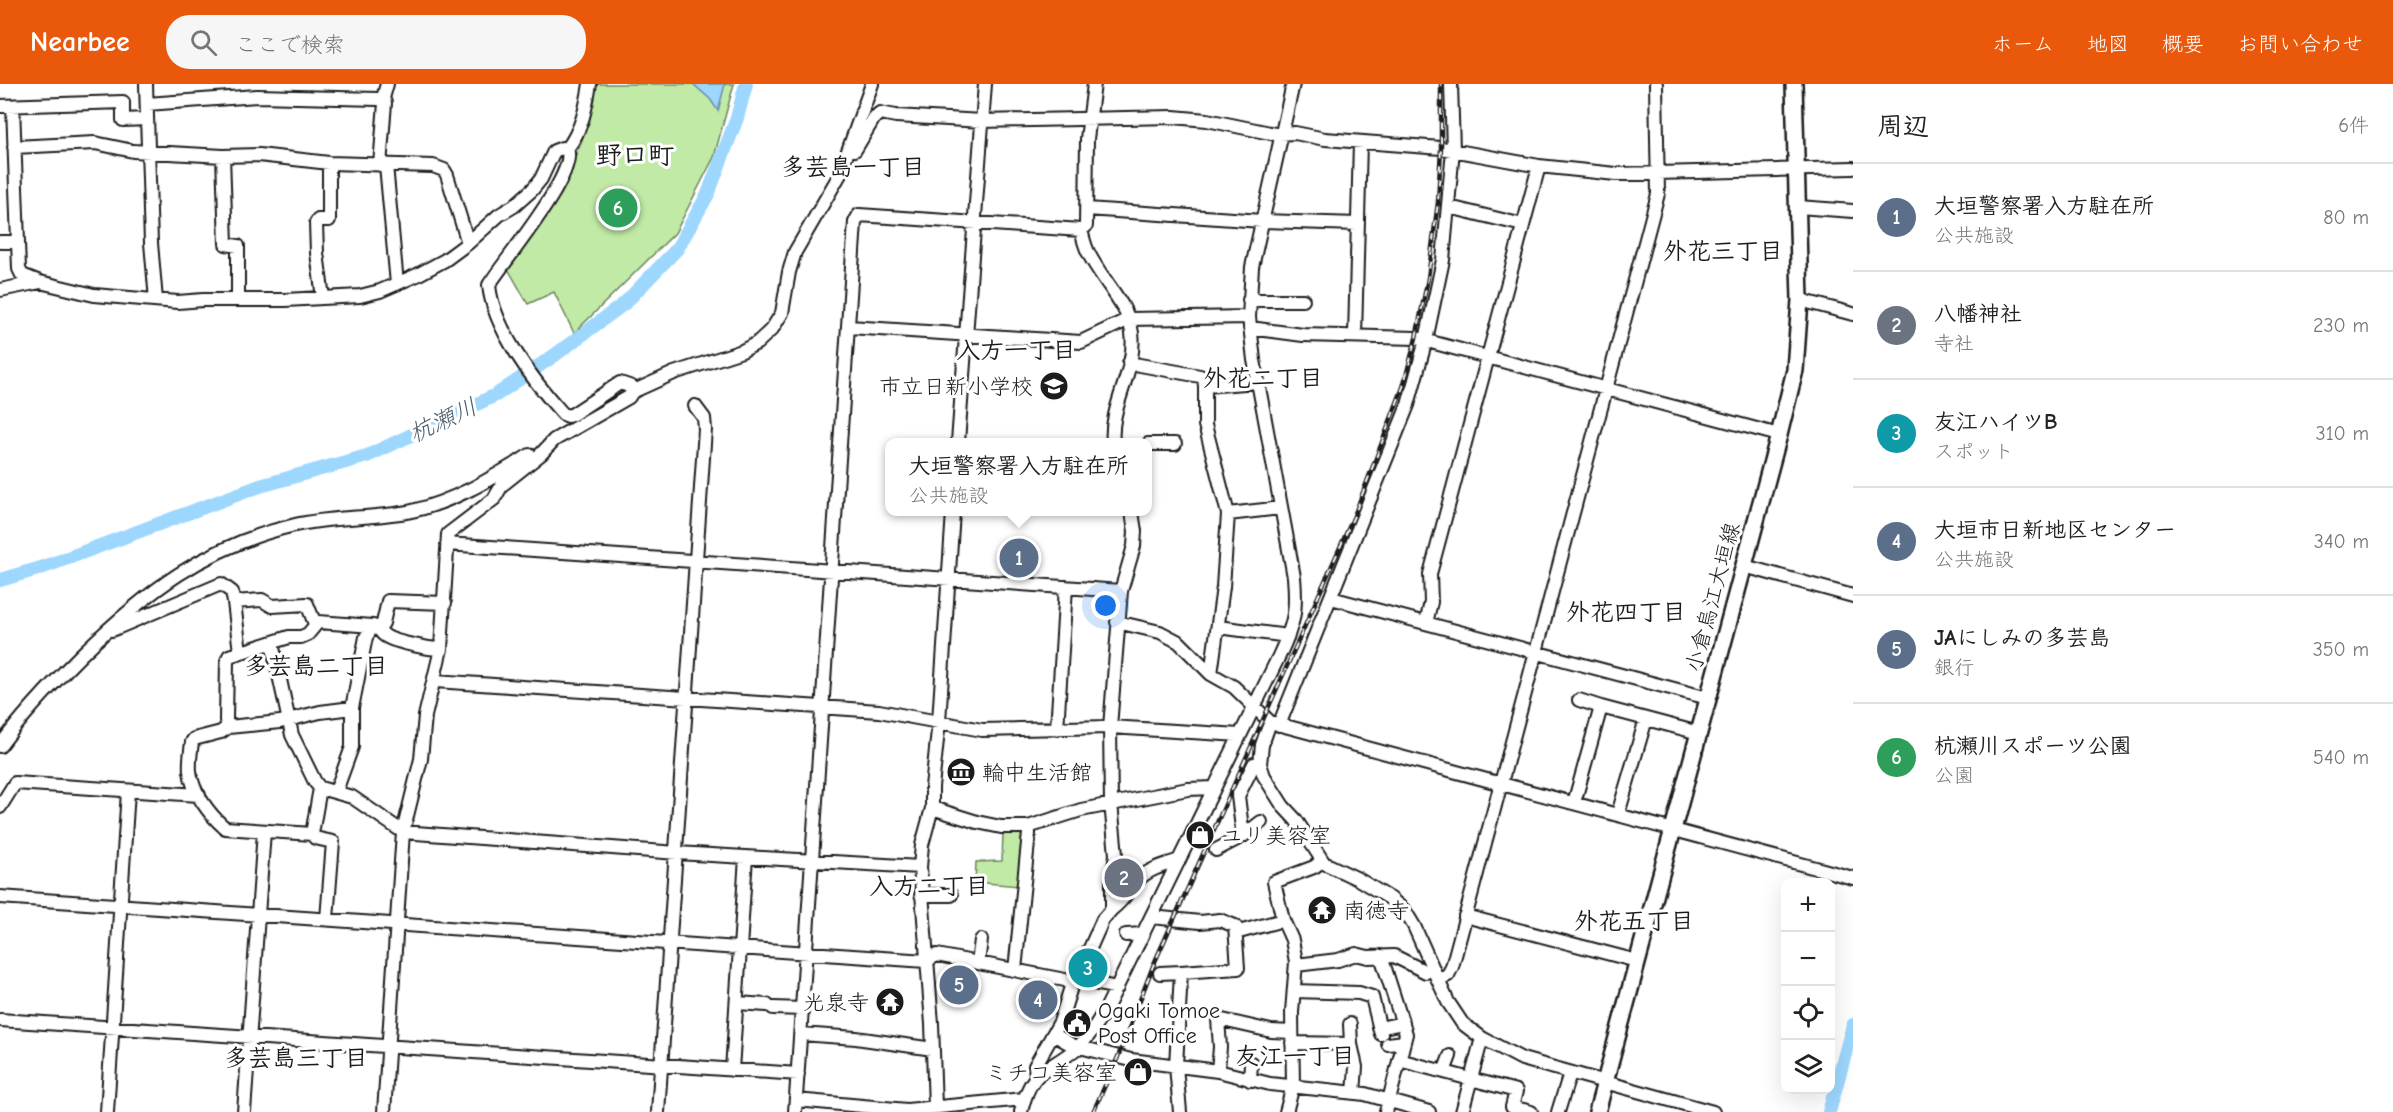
<!DOCTYPE html>
<html lang="ja">
<meta charset="utf-8">
<style>
:root{--surface:#fff;--page:#f6f6f6;--text:#222;--muted:#767676;--line:#e0e0e0;--accent:#ea580c}
body{margin:0;font-family:"Comic Neue","Klee One",sans-serif;background:var(--page);color:var(--text)}
.controls{position:absolute;right:18px;bottom:18px;display:grid;overflow:hidden;border-radius:12px;box-shadow:0 6px 24px #0002}
.controls button{width:54px;height:54px;display:grid;place-items:center;padding:0;border:0;border-bottom:2px solid var(--line);background:var(--surface);color:var(--text);font:30px sans-serif}
.you{position:absolute;left:1106px;top:522px;width:21px;height:21px;margin:-15px;border:4px solid #fff;border-radius:50%;background:#1a73e8;box-shadow:0 0 0 9px #1a73e833}
.badge{display:grid;place-items:center;width:39px;height:39px;border-radius:50%;background:var(--accent);color:#fff;font-size:20px;font-weight:700}
.pin{position:absolute;translate:-50% -50%;border:3px solid #fff;box-shadow:0 2px 6px #0006}
.popup{position:absolute;left:885px;top:354px;width:267px;height:78px;box-sizing:border-box;display:grid;place-content:center;border-radius:12px;background:var(--surface);filter:drop-shadow(0 2px 4px #0005);font-size:20px;white-space:nowrap;color:var(--muted)}
.popup b{font-size:22px;color:var(--text)}
.popup::after{content:'';position:absolute;left:50%;top:100%;margin-left:-12px;border:12px solid transparent;border-top-color:var(--surface)}
.list{margin:0;padding:0;list-style:none}
h2{display:flex;justify-content:space-between;align-items:center;height:78px;margin:0;padding:0 24px;font-size:26px}
h2 small{font-size:20px;font-weight:400;color:var(--muted)}
.list li{display:grid;grid-template-columns:39px 1fr auto;gap:18px;align-items:center;box-sizing:border-box;height:108px;padding:0 24px;border-top:2px solid var(--line)}
.list b{display:block;font-size:22px;white-space:nowrap}
.list p{margin:0;font-size:20px;white-space:nowrap;color:var(--muted)}
.list em{font-size:20px;font-style:normal;color:var(--muted)}
.icon{flex:none;width:33px;height:33px;fill:none;stroke:currentColor;stroke-width:2;stroke-linecap:round;stroke-linejoin:round}
.map{position:relative;flex:none;width:1853px;height:1028px;overflow:hidden}
header{display:flex;align-items:center;gap:36px;box-sizing:border-box;height:84px;padding:0 30px;background:var(--accent);color:#fff}
header strong{font-size:28px}
nav{display:flex;gap:33px;margin-inline-start:auto;font-size:21px}
.search{width:420px;height:54px;background:var(--page);display:flex;align-items:center;gap:15px;box-sizing:border-box;padding:0 21px;border-radius:24px;color:var(--muted);font-size:22px}
main{display:flex}
aside{flex:1;background:var(--surface)}
.map>svg:first-child{display:block}
.green{fill:#c1eaa6;stroke:#6e8361;stroke-width:1.5}
.water{fill:#9dd7fd;stroke:#698ca3;stroke-width:1.5}
.lines{fill:none;stroke-linecap:round;stroke-linejoin:round}
.river{stroke:#9dd7fd;stroke-width:14}
.minor-casing{stroke:#1c1c1c;stroke-width:16}
.major-casing{stroke:#1c1c1c;stroke-width:20}
.minor{stroke:#fff;stroke-width:12}
.major{stroke:#fff;stroke-width:15}
.rail-casing{stroke:#1c1c1c;stroke-width:4.5}
.rail{stroke:#fff;stroke-width:2;stroke-dasharray:7;stroke-linecap:butt}
.labels{text-anchor:middle;stroke-width:6;stroke-linejoin:round;paint-order:stroke}
.poi-label{font-size:22px;fill:#1c1c1c;stroke:#fff;text-anchor:start}
.street-label{font-size:22px;fill:#1c1c1c;stroke:#fff}
.neighbourhood-label{font-size:24px;font-weight:bold;fill:#1c1c1c;stroke:#fff}
.water-label{font-size:24px;font-style:italic;fill:#495d6b;stroke:#fff}
.quarter-label{font-size:26px;font-weight:bold;fill:#1c1c1c;stroke:#fff}
</style>
<header>
<strong>Nearbee</strong>
<div class="search"><svg class="icon" aria-label="search" viewBox="0 0 24 24"><circle cx="10" cy="10" r="6"/><path d="M15 15l6 6"/></svg>ここで検索</div>
<nav><a>ホーム</a><a>地図</a><a>概要</a><a>お問い合わせ</a></nav>
</header>
<main>
<div class="map">
<svg width="1853" height="1028" viewBox="0 0 1853 1028">
<rect width="100%" height="100%" fill="#fff"/>
<filter id="ink" filterUnits="userSpaceOnUse"><feTurbulence type="fractalNoise" baseFrequency=".0167" numOctaves="2"/><feDisplacementMap in="SourceGraphic" scale="12" xChannelSelector="R" yChannelSelector="G"/><feConvolveMatrix kernelMatrix="1 2 1 2 8 2 1 2 1" color-interpolation-filters="sRGB"/></filter>
<g filter="url(#ink)">
<path class="green" d="M595 0H734L714 73 675 149 574 249 554 208 528 220 507 183C545 128 589 70 595 0Z
M1003 749H1023L1019 802 975 798 976 778 1002 777Z"/>
<path class="water" d="M693 0H725L718 27 710 15Z"/>
<g class="lines">
<path class="river" d="M0 496 41 484 260 402 367 372 496 311 555 271 625 219 677 165 708 110 737 34 746 0
M1829 1028 1853 941"/>
<g class="minor-casing">
<path id="minor" d="M146 0 151 159 156 216
M1094 0 1087 55 1086 142 1081 146C1083 154 1085 162 1088 168 1101 196 1128 219 1132 249 1137 286 1109 322 1113 358
M1656 0 1658 110 1452 883 1448 891 1438 896 1448 918 1462 939 1482 954 1522 975 1713 1028
M147 20 257 12 378 15 383 14 387 0
M0 22 123 18V36L147 35
M13 22 19 185 22 191 40 198
M14 63 95 59 133 67 223 72 259 71 329 79 433 82 444 86 447 91 468 159
M567 65C582 45 586 24 590 0
M855 66 874 34 880 29 896 32 982 37 1173 33 1207 36 1275 50 1295 49 1325 55 1441 64 1539 82 1616 90 1853 84
M223 72 226 160 238 162V216
M380 81 385 19 383 14
M386 81 397 200
M1449 123 1523 141
M1798 123 1853 127
M1087 125 1262 137 1358 140
M0 158H17
M0 206 40 198 94 211 178 218 203 216H285L360 212 380 207 417 191 445 176 468 159 499 131 514 122 532 106 541 95 554 67 562 64 567 65C579 89 503 178 489 201 493 244 534 298 563 330L568 332 573 330 620 299 632 303V308
M323 214 317 169 316 139 318 136H329V79
M1249 216H1303
M1800 216 1853 230
M849 243 1081 258 1129 235 1249 233
M1250 244 1303 251 1416 254 1779 351
M1355 252 1360 58
M1129 279 1200 292 1204 295 1205 302 1258 298
M1205 302V341L1228 430 1223 503 1211 590
M958 358 985 0
M1148 360H1175
M1228 430 1281 424
M447 460 1121 507
M1744 482 1853 512
M1331 514 1708 614
M1117 538 1160 548 1179 558 1211 590 1234 603 1270 638 1853 794
M1426 539 1431 518 1430 490 1539 82
M1218 543 1288 552
M379 544 383 539 388 517 445 519
M112 546 221 500 232 508 234 518
M272 559 292 651 315 698 320 704 352 713 403 748 677 769 920 783
M240 568 234 518 262 516 272 522 307 520 315 540
M435 597 879 627 982 646 1110 643 1240 651
M1579 616 1601 623
M352 624 320 628 280 638 228 643 226 636 227 577 229 572 289 553H301L308 550 318 538 373 542C380 544 379 547 384 551 392 558 430 565 441 565
M1270 638 1262 661 1260 680 1264 692 1283 722 1296 736 1324 779 1358 795 1391 815 1405 827 1414 842 1438 896
M1279 641 1408 321 1426 256 1443 176 1453 66 1451 0
M228 643 221 648 194 655 192 658C191 667 189 677 190 687 192 708 210 731 225 744L312 750 315 754 333 758 327 835
M1057 645 1066 503
M0 662C24 629 52 600 81 571 146 508 205 462 295 441 333 432 374 435 412 427 456 417 492 394 530 371
M336 707 352 663V624L366 553 373 542
M1574 719 1601 623 1699 649
M0 723 15 699 199 711
M932 724 977 738 1001 743H1028L1081 726 1188 705 1213 704
M1618 730 1646 635
M312 750 320 704
M1243 752 1261 738
M1216 766 1243 752 1238 712 1254 680H1260
M921 811H951
M0 813 926 877 937 871 1065 896 1069 898
M1112 825C1126 814 1127 807 1138 796 1147 786 1164 781 1177 777
M1465 832 1637 877
M1152 833 1200 838 1220 836 1235 842 1239 848 1283 836 1292 856 1296 878 1292 928 1293 1002 1286 1028
M1283 836 1274 798 1314 783 1322 777
M1126 851 1143 850
M1381 872 1406 950 1386 1028
M978 879 981 856
M1296 881 1338 876 1356 870 1368 873 1394 872 1426 888 1433 885
M1015 886 1029 749 1028 743
M1160 889 1181 888
M1074 895 1117 904
M1069 898 1074 895 1087 871 1103 835 1112 825V798L1116 771 1111 719 1110 643 1121 507 1134 462 1135 447 1132 428
M1294 907 1359 909 1372 913 1381 950
M737 919 767 921
M773 924 803 925
M0 936 798 990
M1350 940 1351 960
M1379 944 1403 939
M801 950 856 954 933 965
M1053 950 1072 961 1131 976 1218 987 1270 1000 1365 1010 1429 1028
M1292 959 1351 960 1356 983 1354 1009
M1388 960 1404 958
M1399 976 1516 1007 1512 1023 1531 1028
M732 986 746 773
M1218 987 1220 963 1218 935 1271 947 1292 948
M1444 988 1450 972
M1036 992 1035 982 1060 938 1071 903 1069 898
M1250 996 1251 979
M796 1016 907 1026 1024 1015
M935 1023 932 940 920 783 922 761 932 724V703L939 637 953 428
M107 1028 128 707
M244 1028 264 747
M384 1028 403 748 421 675 425 632 441 565 448 450 494 415 502 401 541 370 554 356 629 313 632 308 674 289 742 267 757 259 772 245 782 229 789 188 795 168 839 92 872 0
M658 1028 705 345 704 334 695 322
M795 1028 855 138 859 131 1081 146
M1021 1028C1032 979 1049 990 1080 961 1091 951 1099 936 1107 923L1279 572C1294 540 1297 528 1294 493L1254 276 1249 233 1252 183 1293 0
M1180 1028 1176 982 1181 888 1238 884 1235 842
M1462 1028 1482 954
M1558 1028 1570 989"/>
</g>
<g class="major-casing">
<path id="major" d="M1597 1028 1779 351 1795 286 1800 216 1794 0"/>
</g>
<use href="#minor" class="minor"/>
<use href="#major" class="major"/>
<g class="rail-casing">
<path id="rail" d="M1093 1028 1118 973 1153 882 1354 432 1403 303 1416 254 1428 194 1438 118 1441 64V0"/>
</g>
<use href="#rail" class="rail"/>
</g>
</g>
<defs>
<g id="school-disc" transform="scale(1.5)"><circle r="9.5" fill="#1c1c1c" stroke="#fff"/><path d="M0-5L7-2L0 1L-7-2ZM-4 1L0 2.5L4 1V4Q0 6-4 4Z" fill="#fff"/></g>
<g id="museum-disc" transform="scale(1.5)"><circle r="9.5" fill="#1c1c1c" stroke="#fff"/><path d="M0-6L6-3V-2H-6V-3ZM-5-1h2V3h-2ZM-1-1h2V3h-2ZM3-1h2V3H3ZM-6 4H6V6H-6Z" fill="#fff"/></g>
<g id="shop-disc" transform="scale(1.5)"><circle r="9.5" fill="#1c1c1c" stroke="#fff"/><path d="M-5-2.5h2.3a2.7 3.5 0 0 1 5.4 0H5L5.5 6h-11ZM-1.5-2.5h3a1.5 2.3 0 0 0-3 0Z" fill="#fff"/></g>
<g id="temple-disc" transform="scale(1.5)"><circle r="9.5" fill="#1c1c1c" stroke="#fff"/><path d="M0-6L5-2H3V0L6.5 2.5H4V6H1.5V3h-3V6H-4V2.5H-6.5L-3 0V-2H-5Z" fill="#fff"/></g>
<g id="civic-disc" transform="scale(1.5)"><circle r="9.5" fill="#1c1c1c" stroke="#fff"/><path d="M-.6-6.5H3V-4.5H.6V-3L4-1V1h2V6H-6V1h2V-1L-.6-3ZM-1.2 2.5V6h2.4V2.5Z" fill="#fff"/></g>
</defs>
<g fill-rule="evenodd">
<use href="#school-disc" x="1054" y="302"/>
<use href="#museum-disc" x="961" y="688"/>
<use href="#shop-disc" x="1200" y="751"/>
<use href="#temple-disc" x="1322" y="826"/>
<use href="#temple-disc" x="890" y="918"/>
<use href="#civic-disc" x="1077" y="939"/>
<use href="#shop-disc" x="1138" y="988"/>
</g>
<g class="labels">
<g class="poi-label">
<text x="1033" y="310" text-anchor="end">市立日新小学校</text>
<text x="982" y="696">輪中生活館</text>
<text x="1221" y="759">ユリ美容室</text>
<text x="1343" y="834">南徳寺</text>
<text x="869" y="926" text-anchor="end">光泉寺</text>
<text x="1098" y="934">Ogaki Tomoe<tspan x="1098" dy="25">Post Office</tspan></text>
<text x="1117" y="996" text-anchor="end">ミチコ美容室</text>
</g>
<g class="street-label">
<text transform="translate(1712 513) rotate(-75)" y="8">小倉烏江大垣線</text>
</g>
<g class="neighbourhood-label">
<text x="853" y="91">多芸島一丁目</text>
<text x="1723" y="175">外花三丁目</text>
<text x="1016" y="274">入方一丁目</text>
<text x="1263" y="302">外花二丁目</text>
<text x="1626" y="536">外花四丁目</text>
<text x="316" y="590">多芸島二丁目</text>
<text x="929" y="810">入方二丁目</text>
<text x="1634" y="845">外花五丁目</text>
<text x="1295" y="980">友江一丁目</text>
<text x="296" y="982">多芸島三丁目</text>
</g>
<g class="water-label">
<text transform="translate(443 336) rotate(-25)" y="8">杭瀬川</text>
</g>
<g class="quarter-label">
<text x="635" y="80">野口町</text>
</g>
</g>
</svg>
<div class="controls">
<button>+</button>
<button>−</button>
<button><svg class="icon" aria-label="locate" viewBox="0 0 24 24"><circle cx="12" cy="12" r="6"/><path d="M12 2v4M12 18v4M2 12h4M18 12h4"/></svg></button>
<button><svg class="icon" aria-label="layers" viewBox="0 0 24 24"><path d="M12 4l9 5-9 5-9-5zM3 14l9 5 9-5"/></svg></button>
</div>
<div class="you"></div>
<div class="pin badge" style="left:1019px;top:474px;background:#5c6f8a">1</div>
<div class="popup"><b>大垣警察署入方駐在所</b>公共施設</div>
<div class="pin badge" style="left:1124px;top:794px;background:#6b7280">2</div>
<div class="pin badge" style="left:1088px;top:884px;background:#0f9aa8">3</div>
<div class="pin badge" style="left:1038px;top:916px;background:#5c6f8a">4</div>
<div class="pin badge" style="left:959px;top:901px;background:#5c6f8a">5</div>
<div class="pin badge" style="left:618px;top:124px;background:#2e9e5b">6</div>
</div>
<aside>
<h2>周辺<small>6件</small></h2>
<ul class="list">
<li><span class="badge" style="background:#5c6f8a">1</span><div><b>大垣警察署入方駐在所</b><p>公共施設</p></div><em>80 m</em></li>
<li><span class="badge" style="background:#6b7280">2</span><div><b>八幡神社</b><p>寺社</p></div><em>230 m</em></li>
<li><span class="badge" style="background:#0f9aa8">3</span><div><b>友江ハイツB</b><p>スポット</p></div><em>310 m</em></li>
<li><span class="badge" style="background:#5c6f8a">4</span><div><b>大垣市日新地区センター</b><p>公共施設</p></div><em>340 m</em></li>
<li><span class="badge" style="background:#5c6f8a">5</span><div><b>JAにしみの多芸島</b><p>銀行</p></div><em>350 m</em></li>
<li><span class="badge" style="background:#2e9e5b">6</span><div><b>杭瀬川スポーツ公園</b><p>公園</p></div><em>540 m</em></li>
</ul>
</aside>
</main>
